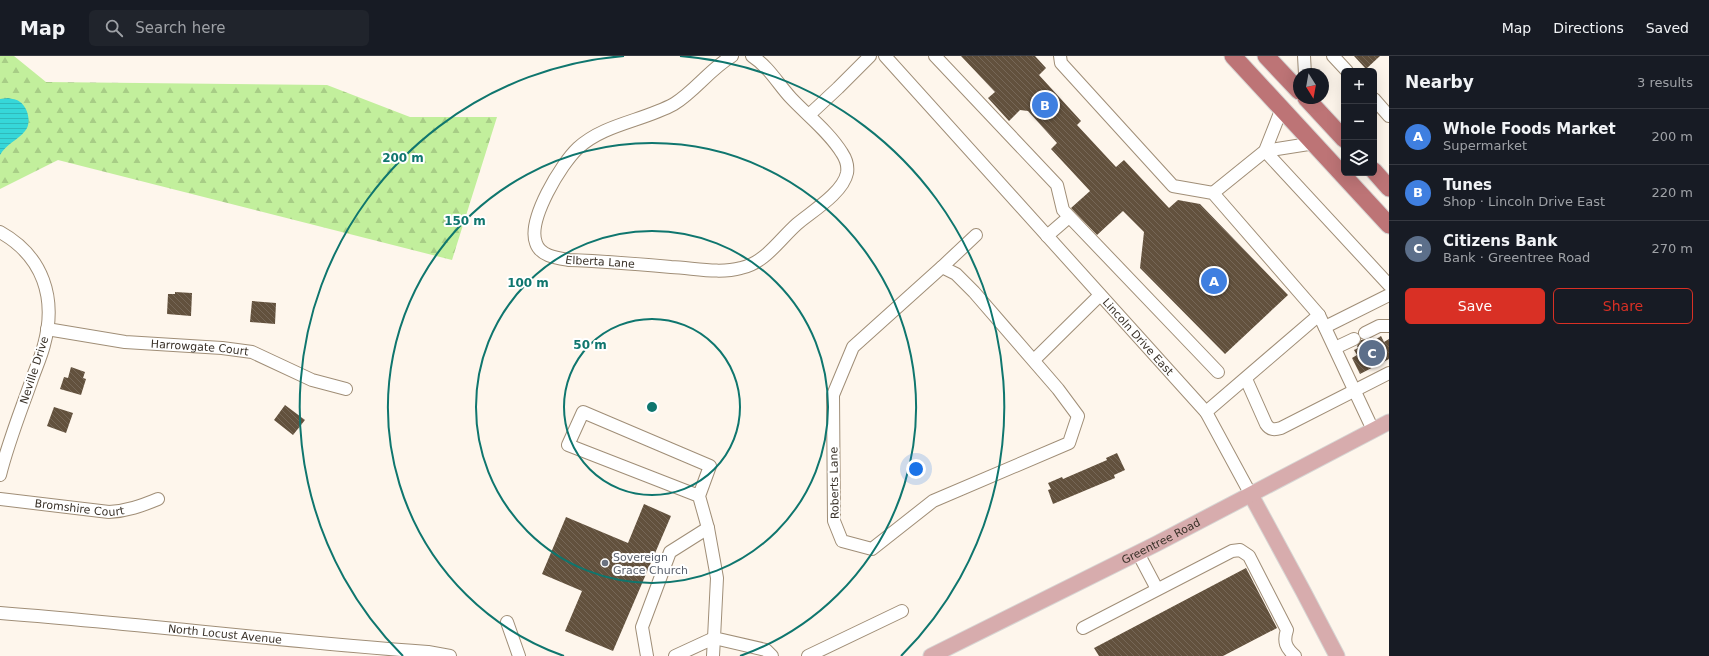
<!DOCTYPE html>
<meta charset="utf-8">
<style>
:root{--surface:#171b24;--page:#20242c;--text:#f1f3f6;--muted:#9ea1a6;--line:#363941;--accent:#d93025}
body{margin:0;font-family:"DejaVu Sans",sans-serif;background:var(--page);color:var(--text)}
.controls{position:absolute;right:12px;top:12px;display:grid;overflow:hidden;border-radius:6px;box-shadow:0 4px 16px #0002}
.controls button{width:36px;height:36px;display:grid;place-items:center;padding:0;border:0;border-bottom:1px solid var(--line);background:var(--surface);color:var(--text);font:20px sans-serif}
.compass{position:absolute;left:1293px;top:12px;width:36px;height:36px;border-radius:50%;background:var(--surface);box-shadow:0 4px 16px #0002;rotate:169deg}
.you{position:absolute;left:916px;top:413px;width:14px;height:14px;margin:-10px;border:3px solid #fff;border-radius:50%;background:#1a73e8;box-shadow:0 0 0 6px #1a73e833}
.badge{display:grid;place-items:center;width:26px;height:26px;border-radius:50%;background:var(--accent);color:#fff;font-size:13px;font-weight:700}
.pin{position:absolute;translate:-50% -50%;border:2px solid #fff;box-shadow:0 1px 4px #0006}
.list{margin:0;padding:0;list-style:none}
h2{display:flex;justify-content:space-between;align-items:center;height:52px;margin:0;padding:0 16px;font-size:17px}
h2 small{font-size:13px;font-weight:400;color:var(--muted)}
.list li{display:grid;grid-template-columns:26px 1fr auto;gap:12px;align-items:center;box-sizing:border-box;height:56px;padding:0 16px;border-top:1px solid var(--line)}
.list b{display:block;font-size:15px;white-space:nowrap}
.list p{margin:0;font-size:13px;white-space:nowrap;color:var(--muted)}
.list em{font-size:13px;font-style:normal;color:var(--muted)}
.actions{display:flex;gap:8px;padding:12px 16px}
.actions a{flex:1;padding:9px 0;border:1px solid var(--accent);border-radius:6px;text-align:center;font-size:14px;color:var(--accent)}
.actions .main{background:var(--accent);color:#fff}
.icon{flex:none;width:22px;height:22px;fill:none;stroke:currentColor;stroke-width:2;stroke-linecap:round;stroke-linejoin:round}
.map{position:relative;flex:none;width:1389px;height:600px;overflow:hidden}
header{display:flex;align-items:center;gap:24px;box-sizing:border-box;height:56px;padding:0 20px;background:var(--surface);border-bottom:1px solid var(--line)}
header strong{font-size:19px}
nav{display:flex;gap:22px;margin-inline-start:auto;font-size:14px}
.search{width:280px;height:36px;background:var(--page);display:flex;align-items:center;gap:10px;box-sizing:border-box;padding:0 14px;border-radius:6px;color:var(--muted);font-size:15px}
main{display:flex}
aside{flex:1;background:var(--surface)}
.map>svg:first-child{display:block}
.forest{fill:url(#forest-firs)}
.water{fill:url(#water-rules)}
.building{fill:url(#building-back-hatch)}
.lines{fill:none;stroke-linecap:round;stroke-linejoin:round}
.minor-casing{stroke:#a08e77;stroke-width:14}
.major-casing{stroke:#d7d6d4;stroke-width:17}
.highway-casing{stroke:#d7d6d4;stroke-width:19}
.minor{stroke:#fff;stroke-width:12}
.major{stroke:#d7acad;stroke-width:15}
.highway{stroke:#bd7476;stroke-width:17}
.ring{fill:none;stroke:#0f766e;stroke-width:2}
.worship-dot{fill:#6b7280;stroke:#fff;stroke-width:1.5}
.labels{text-anchor:middle;stroke-width:4;stroke-linejoin:round;paint-order:stroke}
.street-label{font-size:11px;fill:#393128;stroke:#fff}
.worship-label{font-size:11px;fill:#5b616d;stroke:#fff;text-anchor:start}
.centre{fill:#0f766e;stroke:#fff;stroke-width:2}
.ring-label{font-size:12px;text-anchor:middle;font-weight:bold;fill:#0f766e;stroke:#fff;stroke-width:4;stroke-linejoin:round;paint-order:stroke}
</style>
<header>
<strong>Map</strong>
<div class="search"><svg class="icon" aria-label="search" viewBox="0 0 24 24"><circle cx="10" cy="10" r="6"/><path d="M15 15l6 6"/></svg>Search here</div>
<nav><a>Map</a><a>Directions</a><a>Saved</a></nav>
</header>
<main>
<div class="map">
<svg width="1389" height="600" viewBox="0 0 1389 600">
<defs>
<pattern id="forest-firs" width="22" height="20" patternUnits="userSpaceOnUse"><rect width="22" height="20" fill="#c2ef9c"/><path d="M5 1l3.5 6h-7zM16 11l3.5 6h-7z" fill="#a7cd86"/></pattern>
<pattern id="water-rules" width="6" height="5" patternUnits="userSpaceOnUse"><rect width="6" height="5" fill="#36d7d9"/><path d="M0 2.5h6" fill="none" stroke="#30b9ba"/></pattern>
<pattern id="building-back-hatch" width="6" height="6" patternUnits="userSpaceOnUse"><rect width="6" height="6" fill="#62513d"/><path d="M-1 5l2 2M0 0l6 6M5-1l2 2" fill="none" stroke="#766757"/></pattern>
</defs>
<rect width="100%" height="100%" fill="#fef6ec"/>
<path class="forest" d="M0 0H14L46 26 327 29 410 61H497L452 204 58 104 0 133Z"/>
<path class="water" d="M8 42C12 43 17 43 20 46 28 51 32 68 25 75 18 84 6 88 0 99V43Z"/>
<path class="building" d="M961 0H1035L1046 12 1039 19 1081 65 1077 69 1116 111 1124 104 1169 152 1178 144 1200 148 1288 239 1225 298 1140 212 1144 176 1123 155 1097 179 1071 152 1090 135 1051 93 1057 87 1028 55 1020 54 1009 65 988 42 995 36Z
M1354 0H1380L1366 13Z
M175 236 192 237 191 260 167 258 168 238H175Z
M252 245 276 247 275 268 250 266Z
M1381 280 1384 286 1389 283V303L1360 318 1352 302 1357 299 1354 294 1358 292 1357 290 1361 284H1369L1374 282 1375 284Z
M71 311 85 316 83 322 86 323 81 339 60 333 64 321 68 322Z
M285 349 305 364 293 379 274 364Z
M54 351 73 357 66 377 47 370Z
M1117 397 1125 414 1114 419 1115 422 1053 448 1048 434 1051 433 1048 427 1062 421 1063 423 1107 404 1106 402Z
M644 448 671 460 613 595 565 575 582 535 542 518 566 461 628 487Z
M1246 512 1277 572 1223 600H1099L1094 592Z"/>
<g class="lines">
<g class="minor-casing">
<g id="minor">
<path id="s1" d="M732 0C710 13 695 35 674 48 643 65 604 68 578 92 561 108 527 164 536 187 540 200 557 202 569 204 603 205 637 208 671 211 694 212 719 218 741 212 765 207 779 184 797 168 811 156 843 137 847 117 848 111 846 103 842 97 829 76 808 60 791 42 778 28 769 11 752 0"/>
<path id="s2" d="M885 0 1206 356 1251 439"/>
<path d="M935 0 1057 129 1063 154 1218 316"/>
<path d="M1060 0 1061 7 1173 130 1213 137 1319 259 1373 374"/>
<path d="M1304 0 1305 18"/>
<path d="M1333 0 1347 15"/>
<path d="M1374 43 1389 60"/>
<path d="M809 59 838 32 870 0"/>
<path d="M1265 95 1389 229"/>
<path d="M1265 95 1315 87"/>
<path d="M1213 137 1265 95 1282 52"/>
<path d="M0 176C43 200 57 242 44 289 41 301 35 314 31 326 20 357 8 387 0 419"/>
<path d="M1047 180 1069 161"/>
<path d="M942 211 956 218 974 236 1058 333 1078 360 1069 387 933 445 872 493 842 485 834 465 833 339 853 291Z"/>
<path d="M942 211 976 179"/>
<path d="M1325 271 1389 239"/>
<path id="s3" d="M47 273 125 286 222 292 252 296 312 324 346 333"/>
<path d="M1365 277 1379 270H1389"/>
<path d="M1335 292 1354 283"/>
<path d="M1034 304 1100 239"/>
<path d="M1246 323 1266 368C1270 374 1274 374 1281 372L1389 317"/>
<path d="M1206 356 1319 259"/>
<path d="M699 440 568 389 583 356 710 410 699 440 708 472 717 522 714 582 766 594 772 600"/>
<path id="s4" d="M0 443 109 456C127 455 141 450 158 443"/>
<path d="M1138 497 1157 533"/>
<path id="s5" d="M0 557C143 568 285 586 428 596L450 600"/>
<path d="M507 566 519 600"/>
<path d="M1083 572 1232 495 1240 494 1249 500 1287 574C1283 586 1286 592 1295 600"/>
<path d="M647 600 642 571 670 496 708 472"/>
<path d="M675 600 714 582 713 600"/>
<path d="M808 600 902 555"/>
</g>
</g>
<g class="major-casing">
<g id="major">
<path d="M1251 439 1303 535 1337 600"/>
<path id="s6" d="M931 600 1156 488 1389 366"/>
</g>
</g>
<g class="highway-casing">
<path id="highway" d="M1233 0 1389 169
M1266 0 1299 35
M1306 42 1344 83
M1374 115 1389 132"/>
</g>
<use href="#minor" class="minor"/>
<use href="#major" class="major"/>
<use href="#highway" class="highway"/>
</g>
<g class="ring">
<circle cx="652" cy="351" r="88"/>
<circle cx="652" cy="351" r="176"/>
<path d="M564 600A264 264 0 1 1 740 600"/>
<path d="M403 600A352 352 0 0 1 624 0M680 0A352 352 0 0 1 901 600"/>
</g>
<circle class="worship-dot" cx="605" cy="507" r="4"/>
<g class="labels">
<g class="street-label">
<text dy="4" stroke="none"><textPath href="#s1" startOffset="359">Elberta Lane</textPath></text>
<text dy="4" stroke="none"><textPath href="#s2" startOffset="378">Lincoln Drive East</textPath></text>
<text dy="4" stroke="none"><textPath href="#s3" startOffset="154">Harrowgate Court</textPath></text>
<text transform="translate(34 314) rotate(-72)" y="4">Neville Drive</text>
<text transform="translate(834 427) rotate(-91)" y="4">Roberts Lane</text>
<text dy="4" stroke="none"><textPath href="#s4" startOffset="80">Bromshire Court</textPath></text>
<text dy="4" stroke="none"><textPath href="#s6" startOffset="257">Greentree Road</textPath></text>
<text dy="4" stroke="none"><textPath href="#s5" startOffset="226">North Locust Avenue</textPath></text>
</g>
<g class="worship-label">
<text x="613" y="505">Sovereign<tspan x="613" dy="13">Grace Church</tspan></text>
</g>
</g>
<circle cx="652" cy="351" r="6" class="centre"/>
<g class="ring-label">
<text x="403" y="106">200 m</text>
<text x="465" y="169">150 m</text>
<text x="528" y="231">100 m</text>
<text x="590" y="293">50 m</text>
</g>
</svg>
<div class="controls">
<button>+</button>
<button>−</button>
<button><svg class="icon" aria-label="layers" viewBox="0 0 24 24"><path d="M12 4l9 5-9 5-9-5zM3 14l9 5 9-5"/></svg></button>
</div>
<svg class="compass" viewBox="-18 -18 36 36"><path d="M0-13l5 13h-10z" fill="#e53935"/><path d="M0 13l5-13h-10z" fill="#9ea1a6"/></svg>
<div class="you"></div>
<div class="pin badge" style="left:1214px;top:225px;background:#3f7fe0">A</div>
<div class="pin badge" style="left:1045px;top:49px;background:#3f7fe0">B</div>
<div class="pin badge" style="left:1372px;top:297px;background:#5c6f8a">C</div>
</div>
<aside>
<h2>Nearby<small>3 results</small></h2>
<ul class="list">
<li><span class="badge" style="background:#3f7fe0">A</span><div><b>Whole Foods Market</b><p>Supermarket</p></div><em>200 m</em></li>
<li><span class="badge" style="background:#3f7fe0">B</span><div><b>Tunes</b><p>Shop · Lincoln Drive East</p></div><em>220 m</em></li>
<li><span class="badge" style="background:#5c6f8a">C</span><div><b>Citizens Bank</b><p>Bank · Greentree Road</p></div><em>270 m</em></li>
</ul>
<div class="actions"><a class="main">Save</a><a>Share</a></div>
</aside>
</main>
